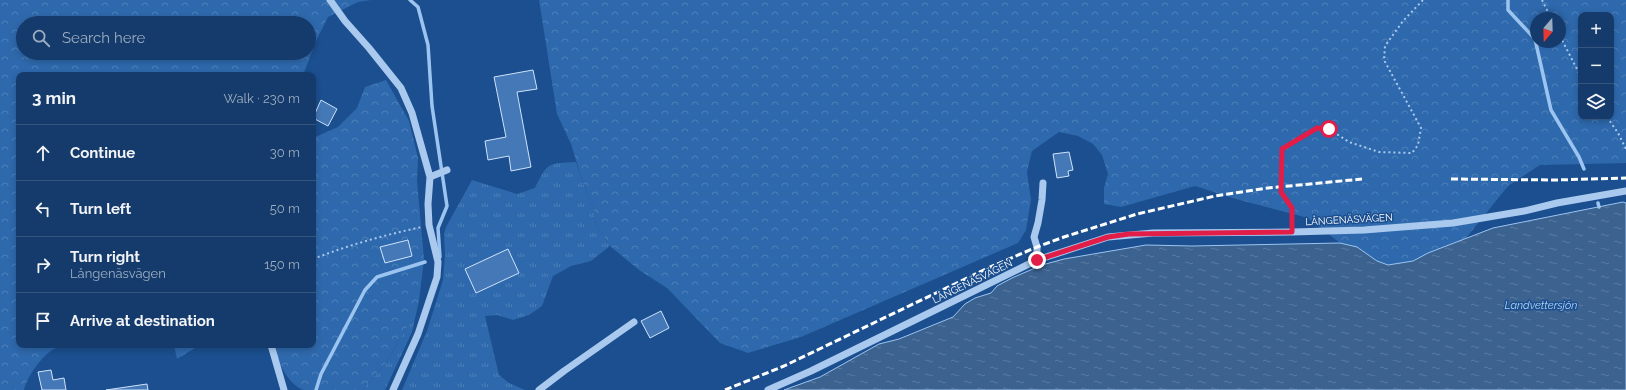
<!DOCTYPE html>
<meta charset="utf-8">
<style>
:root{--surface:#143b6b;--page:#214673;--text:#f1f3f6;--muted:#9dadc1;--line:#33557e}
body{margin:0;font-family:Raleway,sans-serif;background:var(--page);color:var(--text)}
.controls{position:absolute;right:12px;top:12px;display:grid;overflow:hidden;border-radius:8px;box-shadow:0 2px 6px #0003}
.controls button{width:36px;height:36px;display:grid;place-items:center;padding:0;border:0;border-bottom:1px solid var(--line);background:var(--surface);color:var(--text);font:20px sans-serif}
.compass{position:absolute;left:1530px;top:12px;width:36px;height:36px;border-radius:50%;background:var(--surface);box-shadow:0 2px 6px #0003;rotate:199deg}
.stop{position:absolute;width:12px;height:12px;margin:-9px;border:3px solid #e11d48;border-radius:50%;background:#fff}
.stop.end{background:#e11d48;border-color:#fff;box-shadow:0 1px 4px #0008}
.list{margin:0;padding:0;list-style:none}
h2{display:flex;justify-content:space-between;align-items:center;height:52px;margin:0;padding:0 16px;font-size:17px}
h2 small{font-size:13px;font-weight:400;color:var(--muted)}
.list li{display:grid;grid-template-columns:26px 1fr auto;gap:12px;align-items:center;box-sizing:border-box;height:56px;padding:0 16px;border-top:1px solid var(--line)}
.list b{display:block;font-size:15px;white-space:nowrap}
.list p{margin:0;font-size:13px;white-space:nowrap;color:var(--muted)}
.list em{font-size:13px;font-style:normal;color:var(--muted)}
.icon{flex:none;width:22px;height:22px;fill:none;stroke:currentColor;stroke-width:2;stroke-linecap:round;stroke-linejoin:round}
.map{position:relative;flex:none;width:1626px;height:390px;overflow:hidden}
.search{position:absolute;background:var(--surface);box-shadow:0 2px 6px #0003;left:16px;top:16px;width:300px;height:44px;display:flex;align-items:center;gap:10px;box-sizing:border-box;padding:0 14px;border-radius:22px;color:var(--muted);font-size:15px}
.panel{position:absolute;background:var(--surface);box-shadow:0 2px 6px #0003;left:16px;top:72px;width:300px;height:276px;border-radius:8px}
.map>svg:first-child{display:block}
.grass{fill:url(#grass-tufts)}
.forest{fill:url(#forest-crowns);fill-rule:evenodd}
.water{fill:url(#water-ripples);stroke:#9cc4f0}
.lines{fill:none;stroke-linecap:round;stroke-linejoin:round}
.stream{stroke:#9cc4f0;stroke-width:3.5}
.building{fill:#4478b7;stroke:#cfe3fa}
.path{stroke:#a9c9ee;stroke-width:2;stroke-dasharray:2 3;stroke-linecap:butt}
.minor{stroke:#a9c9ee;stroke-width:7}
.rail{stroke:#fff;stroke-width:3;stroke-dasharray:7 3;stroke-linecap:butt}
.route{stroke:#e11d48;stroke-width:5}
.labels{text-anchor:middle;stroke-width:3;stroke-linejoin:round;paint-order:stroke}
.street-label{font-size:10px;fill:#fff;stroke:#1b4f8f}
.water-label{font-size:11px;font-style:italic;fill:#b5d3f5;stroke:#1b4f8f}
</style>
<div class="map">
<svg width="1626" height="390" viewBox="0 0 1626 390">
<defs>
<pattern id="grass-tufts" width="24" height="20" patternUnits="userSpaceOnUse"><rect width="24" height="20" fill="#2e69ad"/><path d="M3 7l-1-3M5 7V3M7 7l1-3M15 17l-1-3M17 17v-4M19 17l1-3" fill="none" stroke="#4d80b9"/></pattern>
<pattern id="forest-crowns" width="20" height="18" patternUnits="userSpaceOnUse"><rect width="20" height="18" fill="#2e69ad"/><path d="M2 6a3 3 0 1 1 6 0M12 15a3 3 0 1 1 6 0" fill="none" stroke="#4d80b9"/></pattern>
<pattern id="water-ripples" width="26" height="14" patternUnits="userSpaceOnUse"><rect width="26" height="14" fill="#3c6290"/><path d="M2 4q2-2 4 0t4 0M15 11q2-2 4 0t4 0" fill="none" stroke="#597aa1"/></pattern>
</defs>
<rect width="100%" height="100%" fill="#1b4f8f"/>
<path class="grass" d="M576 162 583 183 593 207 596 225 610 246 591 261 571 266 553 276 542 306 529 315 513 320 497 315 485 316 499 375 509 383 525 390H402L427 331 443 280 445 256 444 234 446 227 472 180 517 194 535 188C548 161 548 164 576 162Z
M419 301 412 332 385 390H362L386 363 397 344Z
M174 345H200L177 359Z"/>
<path class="forest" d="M0 0H371L358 2 328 17 316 41 303 75H19V345H67C63 346 58 347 54 349 42 355 27 377 24 390H0ZM23 23H309V53H23Z
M539 0H1626V163L1540 165 1508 186 1466 238 1413 261 1388 265 1377 262 1357 247 1340 243 1308 218 1236 199 1195 186 1121 207 1104 204V188L1108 174 1102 155 1093 144 1078 136 1059 132 1032 151 1027 172 1031 200 1026 230 1018 243 801 337 748 353 720 343 667 288 639 270 610 246 596 225 593 207 583 183 571 144 557 114ZM1581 15H1611V117H1581ZM1536 18H1560V42H1536Z
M386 80 409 121 418 158 417 181 424 259 419 301 410 321 386 363 362 390C352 390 310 390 303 390 287 383 277 360 273 345H313V138L338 127 357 108 365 87Z"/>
<path class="water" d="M1623 202 1626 203V390H784L820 377 879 344 899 339 953 317 965 304 975 298 991 293 997 286 1012 278 1042 265 1064 259 1146 245 1192 246 1340 243 1357 247 1377 261 1388 265 1413 261 1428 253 1493 228Z"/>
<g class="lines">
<path class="stream" d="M410 0 418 7 428 45 432 106 447 206 438 228 440 257
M1508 0V10L1535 39 1551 110 1579 157 1584 169
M1598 203 1599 207
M316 390 321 374 365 290 377 277 425 262"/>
</g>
<path class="building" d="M533 70 537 89 517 92 531 167 511 171 509 156 488 160 485 141 506 137 494 77Z
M321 100 337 109 328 126 313 118Z
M1069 152 1073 170 1068 171 1069 176 1057 178 1053 154Z
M408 240 412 256 385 263 380 247Z
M508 249 519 273 476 293 465 269Z
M661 311 669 328 650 338 641 321Z
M51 370 53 380 64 378 66 390H42L38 372Z
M147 384 148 390H106Z"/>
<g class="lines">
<path class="path" d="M1542 0 1551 18
M1560 36 1581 77
M1607 117 1618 133 1626 149
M1292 223V208L1281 191 1282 149 1317 128 1329 129 1349 142 1379 152 1412 153 1418 145 1421 128 1384 60 1385 46 1403 21 1423 0
M313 259C349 245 384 235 422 227"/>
<path class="minor" d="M330 0 345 21 369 48 401 88 412 113 430 177 428 204 429 225 438 262 437 277 418 334 393 390
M430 177 447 170
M1037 260V247L1034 237 1038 223 1042 200 1043 183
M271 345 284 390
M539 390 564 371 634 322
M768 390 811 371 1037 260 1108 237 1153 233 1292 232 1364 230 1453 223 1524 211 1557 203 1626 191"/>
<path class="rail" d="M1451 179 1556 180 1626 178
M725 390 784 366 988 268 1037 247 1064 237 1137 214 1215 196 1268 188 1362 179"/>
</g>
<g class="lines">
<path class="route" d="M1037 260 1108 237 1129 234 1292 232V208L1281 192 1282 149 1317 128 1329 129"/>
</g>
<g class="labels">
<g class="street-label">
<text transform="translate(1349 219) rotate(-3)" y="4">LÅNGENÄSVÄGEN</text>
<text transform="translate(972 281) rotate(-26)" y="4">LÅNGENÄSVÄGEN</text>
</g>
<g class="water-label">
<text x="1541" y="309">Landvettersjön</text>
</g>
</g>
</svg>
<div class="controls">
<button>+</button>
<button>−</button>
<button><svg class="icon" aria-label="layers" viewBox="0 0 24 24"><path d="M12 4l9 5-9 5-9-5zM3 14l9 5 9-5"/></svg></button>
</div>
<svg class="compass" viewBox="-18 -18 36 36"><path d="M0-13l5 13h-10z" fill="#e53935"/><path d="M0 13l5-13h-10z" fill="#9dadc1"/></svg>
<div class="stop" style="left:1329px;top:129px"></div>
<div class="stop end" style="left:1037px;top:260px"></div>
<div class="search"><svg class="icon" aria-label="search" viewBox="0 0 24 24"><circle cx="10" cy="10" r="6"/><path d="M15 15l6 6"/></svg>Search here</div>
<section class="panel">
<h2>3 min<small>Walk · 230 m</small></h2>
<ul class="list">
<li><svg class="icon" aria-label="ahead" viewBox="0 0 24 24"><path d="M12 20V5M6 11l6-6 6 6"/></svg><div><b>Continue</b></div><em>30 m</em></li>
<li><svg class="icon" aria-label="left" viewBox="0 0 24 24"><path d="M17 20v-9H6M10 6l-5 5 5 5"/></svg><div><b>Turn left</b></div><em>50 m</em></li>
<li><svg class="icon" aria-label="right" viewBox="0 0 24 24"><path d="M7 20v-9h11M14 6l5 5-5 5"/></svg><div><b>Turn right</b><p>Långenäsvägen</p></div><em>150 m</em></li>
<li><svg class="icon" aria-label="arrive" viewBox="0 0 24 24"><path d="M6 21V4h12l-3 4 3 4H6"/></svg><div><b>Arrive at destination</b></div></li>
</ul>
</section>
</div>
